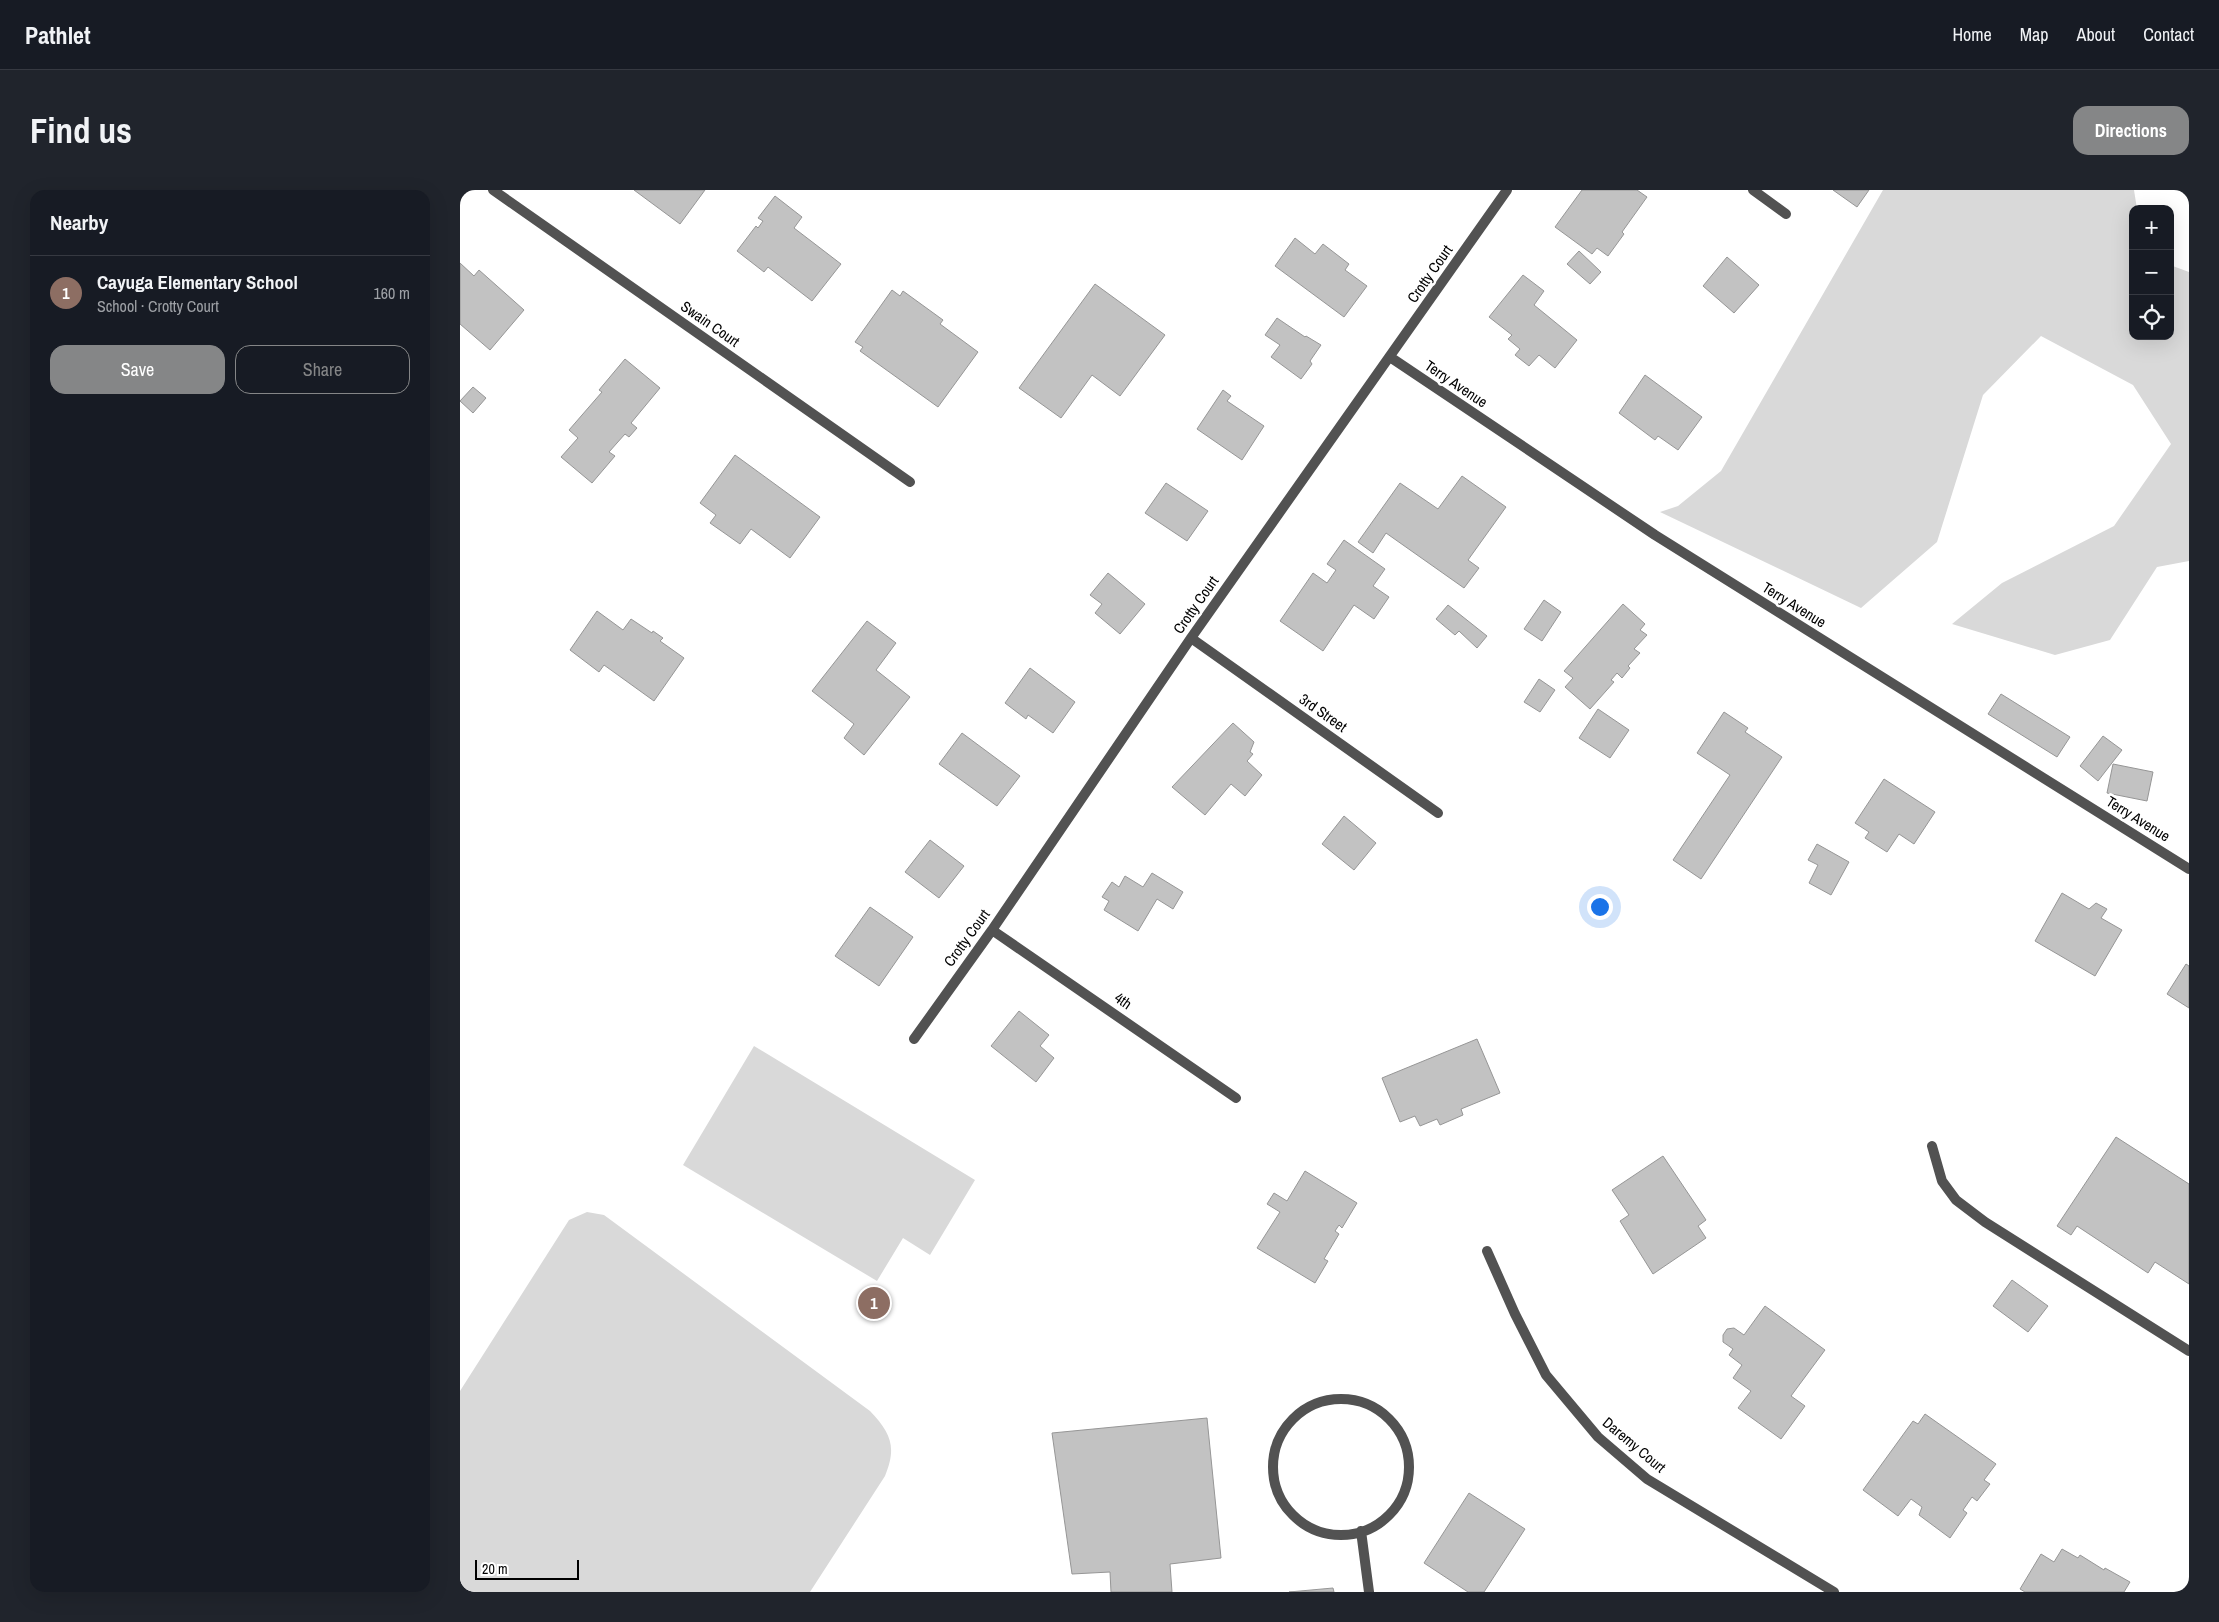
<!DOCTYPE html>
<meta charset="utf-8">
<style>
:root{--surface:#171b24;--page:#20242c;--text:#f1f3f6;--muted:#9ea1a6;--line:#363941;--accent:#858687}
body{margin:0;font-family:"Archivo Narrow",sans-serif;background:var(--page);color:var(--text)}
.controls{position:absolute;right:15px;top:15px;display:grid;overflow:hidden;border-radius:10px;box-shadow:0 5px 20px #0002}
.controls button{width:45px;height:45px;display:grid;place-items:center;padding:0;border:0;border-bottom:1px solid var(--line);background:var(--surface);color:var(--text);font:25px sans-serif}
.scale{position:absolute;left:15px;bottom:12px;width:104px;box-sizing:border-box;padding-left:5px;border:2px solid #000;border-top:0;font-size:14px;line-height:18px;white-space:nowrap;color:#000;-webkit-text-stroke:4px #fff;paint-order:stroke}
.you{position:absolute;left:1139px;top:716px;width:18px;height:18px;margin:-12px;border:4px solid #fff;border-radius:50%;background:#1a73e8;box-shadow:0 0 0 8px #1a73e833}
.badge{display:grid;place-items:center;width:32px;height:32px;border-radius:50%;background:var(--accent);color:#fff;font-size:16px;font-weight:700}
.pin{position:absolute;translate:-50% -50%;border:2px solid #fff;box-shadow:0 1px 5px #0006}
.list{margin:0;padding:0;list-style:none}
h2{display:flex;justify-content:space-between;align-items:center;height:65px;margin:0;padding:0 20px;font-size:21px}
h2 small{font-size:16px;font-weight:400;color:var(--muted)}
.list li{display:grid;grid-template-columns:32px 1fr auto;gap:15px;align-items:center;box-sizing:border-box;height:75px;padding:0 20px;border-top:1px solid var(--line)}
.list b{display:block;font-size:19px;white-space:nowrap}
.list p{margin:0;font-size:16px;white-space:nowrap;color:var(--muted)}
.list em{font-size:16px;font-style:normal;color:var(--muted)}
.actions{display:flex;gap:10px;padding:15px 20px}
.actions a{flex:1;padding:11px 0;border:1px solid var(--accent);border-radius:15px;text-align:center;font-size:18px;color:var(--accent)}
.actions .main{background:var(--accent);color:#fff}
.icon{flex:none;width:28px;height:28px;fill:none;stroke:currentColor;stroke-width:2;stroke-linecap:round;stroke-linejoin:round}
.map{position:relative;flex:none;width:1729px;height:1402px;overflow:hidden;border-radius:15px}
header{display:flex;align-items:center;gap:30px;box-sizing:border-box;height:70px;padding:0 25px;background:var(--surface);border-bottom:1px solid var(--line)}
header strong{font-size:24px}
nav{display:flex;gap:28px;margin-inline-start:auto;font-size:18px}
.intro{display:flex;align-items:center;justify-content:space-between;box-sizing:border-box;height:120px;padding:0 30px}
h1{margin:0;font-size:35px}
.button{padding:12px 22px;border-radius:15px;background:var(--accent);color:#fff;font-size:18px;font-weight:700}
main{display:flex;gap:30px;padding:0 30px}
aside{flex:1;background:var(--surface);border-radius:15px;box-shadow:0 5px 20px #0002}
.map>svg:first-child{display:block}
.green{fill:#d9d9d9}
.building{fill:#c2c2c2;stroke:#969696}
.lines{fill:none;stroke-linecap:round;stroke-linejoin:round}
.service{stroke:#525252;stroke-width:10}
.minor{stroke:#525252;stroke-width:10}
.labels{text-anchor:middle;stroke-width:5;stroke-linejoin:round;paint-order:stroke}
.street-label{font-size:15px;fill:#000;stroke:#fff}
</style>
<header>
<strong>Pathlet</strong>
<nav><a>Home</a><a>Map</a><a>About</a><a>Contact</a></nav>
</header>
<div class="intro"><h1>Find us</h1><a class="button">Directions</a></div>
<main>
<aside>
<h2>Nearby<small></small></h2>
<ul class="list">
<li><span class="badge" style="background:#8d6e63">1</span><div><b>Cayuga Elementary School</b><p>School · Crotty Court</p></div><em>160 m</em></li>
</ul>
<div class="actions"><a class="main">Save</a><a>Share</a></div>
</aside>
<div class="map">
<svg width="1729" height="1402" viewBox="0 0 1729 1402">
<rect width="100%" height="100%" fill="#fff"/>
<path class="green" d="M1423 0H1674L1677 19H1673V146H1710V75L1729 82V371L1697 377 1650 450 1595 465 1492 434 1542 393 1654 336 1711 254 1673 195 1581 146 1523 205 1477 352 1401 418 1200 322 1218 316 1261 281Z
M294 856 515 990 470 1065 443 1048 417 1091 223 975Z
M127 1022 144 1025 410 1221C431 1243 437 1257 425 1286L350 1402H0V1201L109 1030Z"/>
<path class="building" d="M174 0H245L220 34Z
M1122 0H1177L1187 7 1162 42 1164 44 1148 66 1137 58 1132 64 1095 37Z
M1373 0H1409L1397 17Z
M315 6 342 27 334 38 381 74 352 111 308 77 304 82 277 61 296 36 298 38 303 31 298 28Z
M835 48 855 64 863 54 889 74 885 80 907 96 884 127 815 76Z
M1119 61 1141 82 1130 94 1107 74Z
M1267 67 1299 95 1274 123 1243 96Z
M0 73 14 86 19 80 64 120 30 160 0 134Z
M1063 85 1084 101 1074 115 1117 150 1095 178 1079 165 1069 176 1055 165 1060 159 1048 149 1052 145 1029 127Z
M635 94 705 145 660 206 632 185 601 228 559 198Z
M432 100 440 106 443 101 483 130 480 134 518 162 478 217 400 161 403 157 395 152Z
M817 128 845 147 846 146 861 155 850 171 852 174 841 189 811 167 820 155 805 145Z
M165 169 200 198 171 233 177 238 169 247 165 244 149 262 155 266 132 293 101 267 118 248 109 240 142 202 139 200Z
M1185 185 1242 227 1218 260 1198 246 1195 250 1159 223Z
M13 197 26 208 13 223 0 211Z
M763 200 771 206 767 211 804 236 782 270 737 239Z
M275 265 360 327 330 368 291 339 280 354 250 333 256 325 240 313Z
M1002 286 1046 317 1008 370 1019 378 1004 398 926 343 913 363 898 352 940 293 978 319Z
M706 293 748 321 727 351 685 323Z
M884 350 925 379 913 396 929 407 914 429 894 415 863 461 820 431 853 383 867 393 876 380 867 374Z
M648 383 685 414 660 444 635 423 642 414 630 405Z
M1084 410 1101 422 1082 451 1064 439Z
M1163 414 1185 434 1180 440 1187 445 1174 459 1180 463 1168 476 1170 478 1162 488 1157 483 1151 490 1154 492 1130 519 1105 497 1113 488 1104 481Z
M988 415 1027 446 1017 458 999 441 995 445 976 429Z
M137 421 163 440 171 429 192 443 193 441 203 448 200 451 224 468 194 511 144 475 139 482 110 460Z
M407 431 436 453 416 480 450 507 404 565 384 548 394 534 352 501Z
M570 478 615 512 593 543 568 525 566 529 545 513Z
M1079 489 1095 500 1080 522 1064 512Z
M1541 504 1610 547 1597 567 1528 524Z
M1138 519 1169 540 1150 568 1119 548Z
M1264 522 1288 538 1285 542 1322 567 1241 689 1213 670 1270 585 1237 563Z
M773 533 794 552 790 562 793 564 787 571 802 585 785 606 771 594 745 625 712 597Z
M502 543 560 586 537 616 479 574Z
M1643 546 1662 560 1638 591 1620 576Z
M1653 574 1693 582 1687 611 1647 603Z
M1424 589 1475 622 1454 654 1439 644 1427 662 1405 648 1409 642 1395 633Z
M884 626 916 653 894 680 862 654Z
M470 650 504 676 479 708 445 682Z
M1357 654 1389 672 1371 705 1349 693 1358 675 1348 670Z
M692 683 723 702 713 719 697 709 678 741 644 720 649 711 642 707 652 692 659 697 665 686 683 697Z
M1602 703 1629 719 1636 713 1647 719 1641 728 1662 740 1635 786 1575 751Z
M410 717 453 747 419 796 375 766Z
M1726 774 1729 776V818L1707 804Z
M559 821 589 845 580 856 594 868 576 892 531 856Z
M1017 849 1040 903 1001 919 1003 925 980 935 977 929 960 936 955 926 940 932 922 888Z
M1656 947 1729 994V1094L1695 1072 1688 1083 1617 1036 1611 1045 1597 1036Z
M1203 966 1246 1030 1238 1036 1246 1048 1193 1084 1160 1031 1169 1025 1152 1000Z
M845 981 897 1013 882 1038 879 1035 875 1041 879 1044 864 1069 868 1071 855 1093 797 1058 820 1022 807 1014 814 1003 827 1011Z
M1552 1090 1588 1116 1568 1142 1533 1116Z
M1305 1116 1365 1160 1331 1206 1345 1216 1321 1249 1278 1218 1291 1201 1273 1188 1282 1175 1269 1165 1273 1159 1263 1152V1145L1267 1139 1274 1138 1284 1145Z
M1465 1224 1536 1274 1524 1290 1530 1294 1517 1311 1512 1307 1503 1320 1507 1323 1490 1348 1459 1325 1462 1317 1451 1309 1438 1326 1403 1300 1453 1231 1458 1234Z
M747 1228 761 1368 710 1374 712 1402H651L650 1382 612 1384 592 1243Z
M1009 1303 1065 1339 1024 1402H1008L964 1373Z
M1602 1359 1618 1368 1620 1365 1644 1380 1645 1378 1670 1392 1664 1402H1565L1560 1399 1581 1364 1594 1372Z
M873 1398 874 1402H829Z"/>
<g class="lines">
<path class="service" d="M1472 956 1482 991 1496 1010 1525 1032 1729 1161
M813 1277a68 68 0 1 1 136 0a68 68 0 1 1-136 0Z
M901 1341 909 1402"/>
<path class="minor" d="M33 0 450 292
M1293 0 1326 24
M930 167 1195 345 1729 679
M731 448 978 623
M532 740 776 908
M454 849 532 740 731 448 1047 0
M1027 1061 1055 1124 1086 1185 1138 1247 1187 1289 1374 1402"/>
</g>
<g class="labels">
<g class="street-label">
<text transform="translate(970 84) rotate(-55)" y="5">Crotty Court</text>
<text transform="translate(250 134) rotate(35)" y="5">Swain Court</text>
<text transform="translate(996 194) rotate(34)" y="5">Terry Avenue</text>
<text transform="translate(736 415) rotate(-55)" y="5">Crotty Court</text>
<text transform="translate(1334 415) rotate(32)" y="5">Terry Avenue</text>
<text transform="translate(863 523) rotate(35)" y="5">3rd Street</text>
<text transform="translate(1678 629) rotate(32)" y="5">Terry Avenue</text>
<text transform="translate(507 748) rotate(-54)" y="5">Crotty Court</text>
<text transform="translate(663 811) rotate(35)" y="5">4th</text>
<text transform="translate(1174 1255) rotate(40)" y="5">Daremy Court</text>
</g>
</g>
</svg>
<div class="controls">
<button>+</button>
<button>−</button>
<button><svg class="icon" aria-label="locate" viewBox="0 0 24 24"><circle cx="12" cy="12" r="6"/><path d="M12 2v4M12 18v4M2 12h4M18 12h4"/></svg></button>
</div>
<div class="scale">20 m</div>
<div class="you"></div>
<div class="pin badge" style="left:414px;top:1113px;background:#8d6e63">1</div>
</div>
</main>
